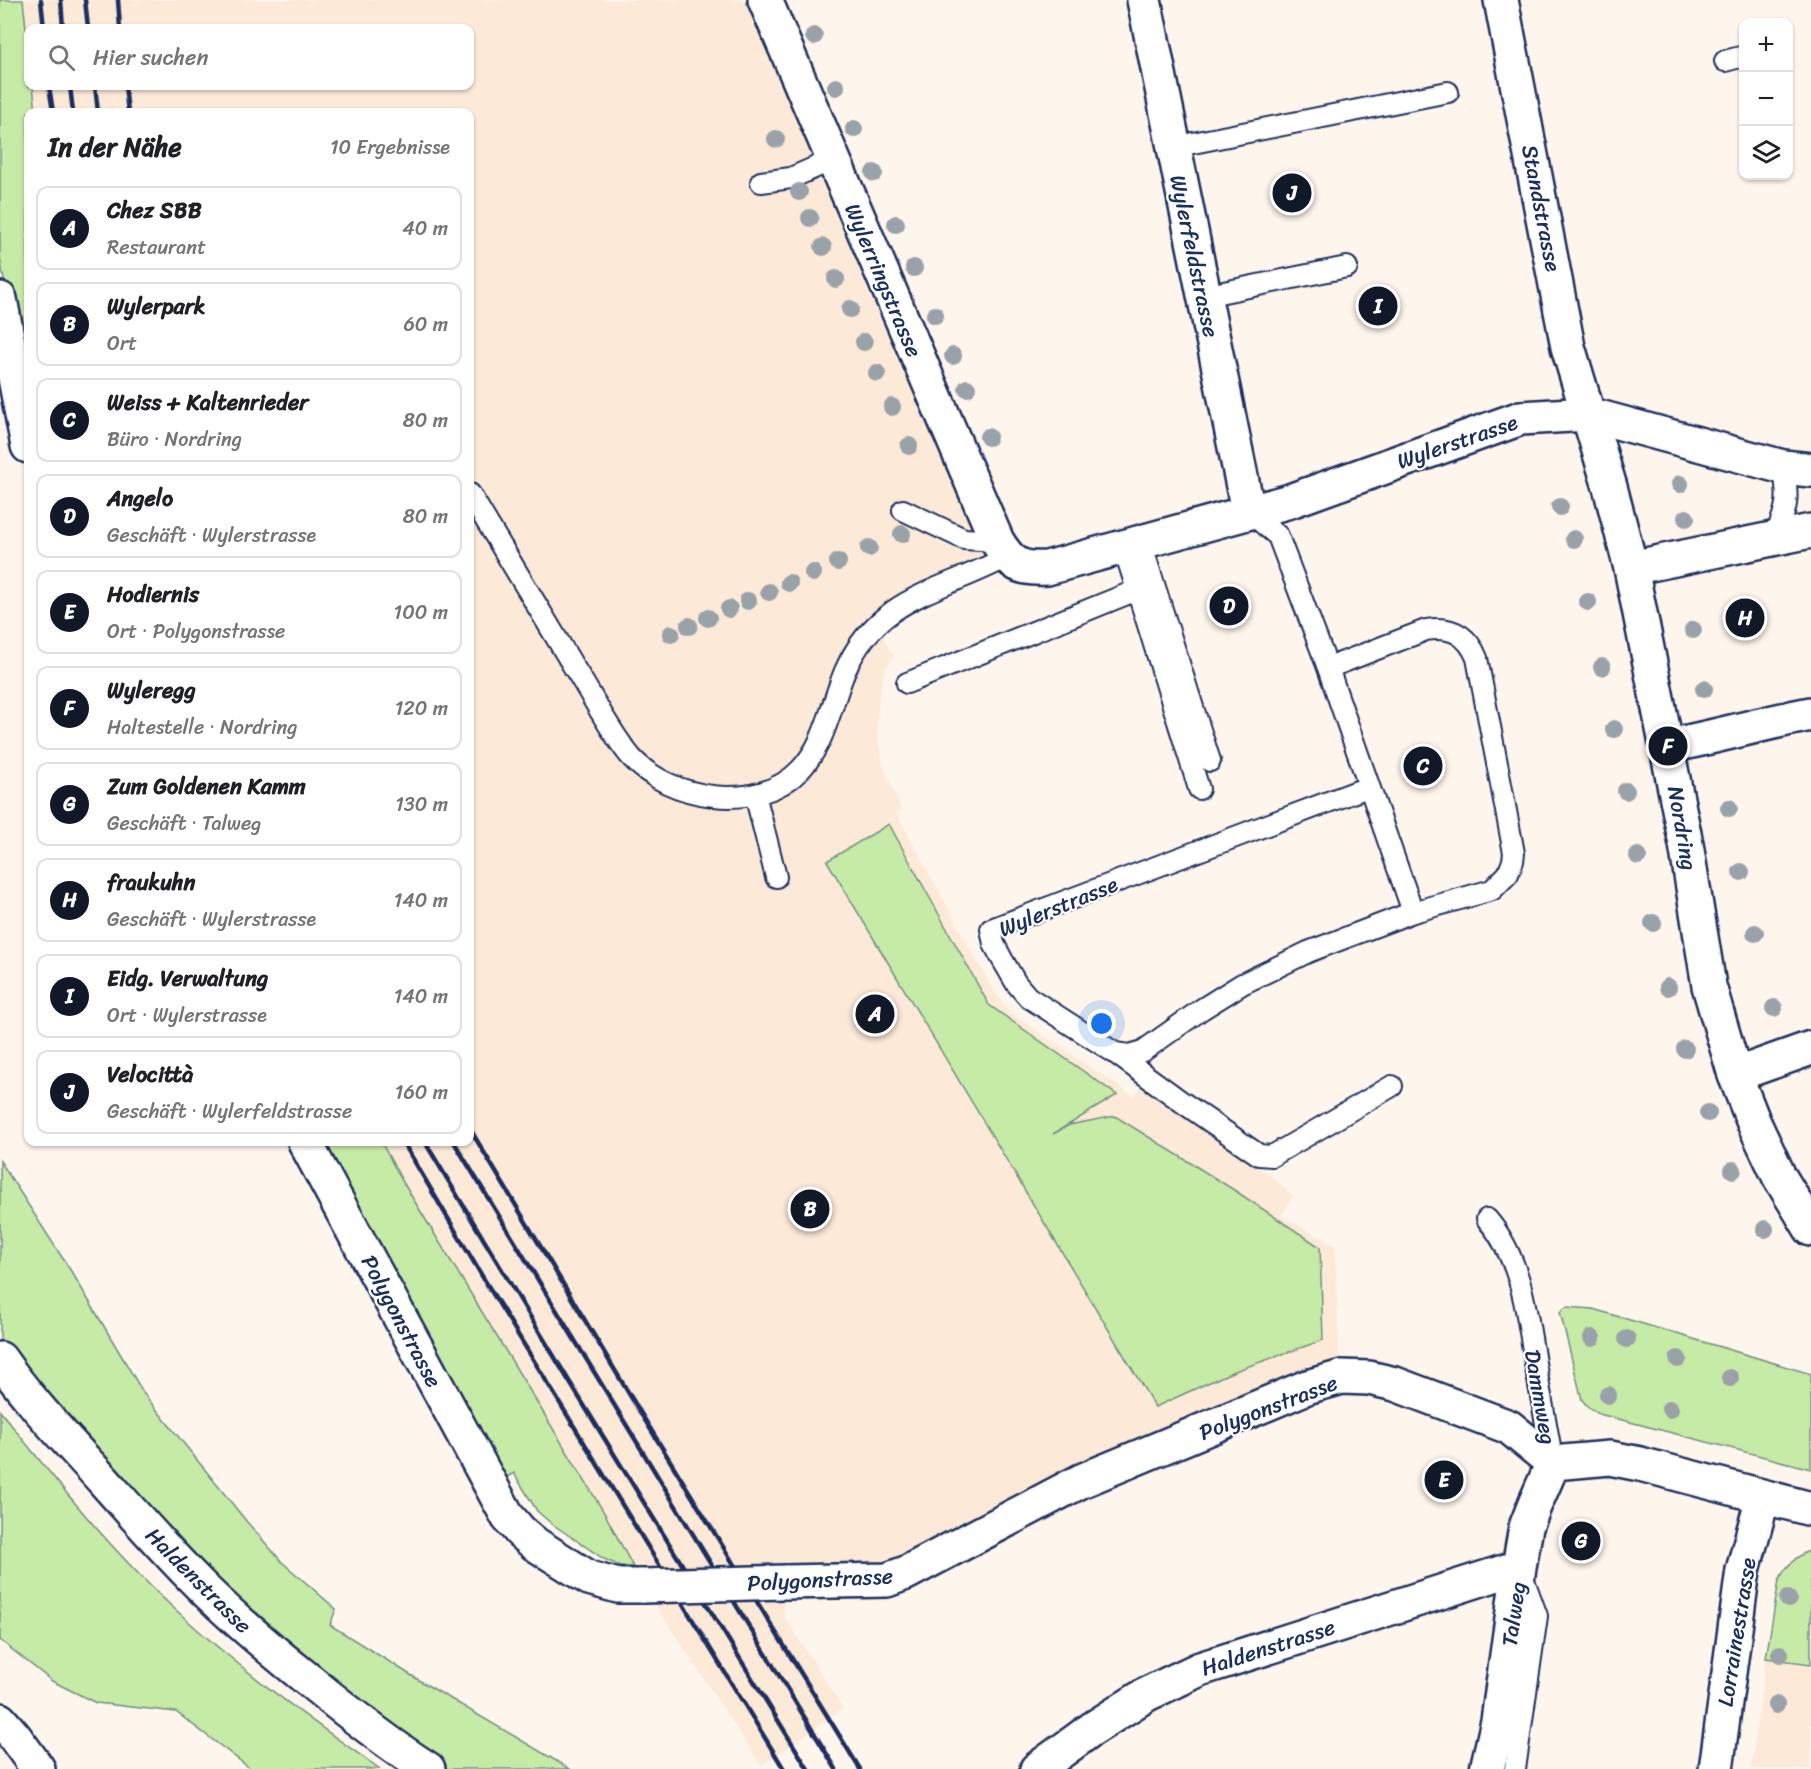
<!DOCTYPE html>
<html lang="de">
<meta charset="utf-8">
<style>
:root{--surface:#fff;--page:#f6f6f6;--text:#202124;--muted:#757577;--line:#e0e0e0;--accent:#111827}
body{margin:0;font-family:Sriracha,sans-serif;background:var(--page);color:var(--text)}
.controls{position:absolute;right:18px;top:18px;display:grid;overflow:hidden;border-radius:12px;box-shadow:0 2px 4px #0004}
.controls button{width:54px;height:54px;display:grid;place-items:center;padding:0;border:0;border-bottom:2px solid var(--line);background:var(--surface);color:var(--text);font:30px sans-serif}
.you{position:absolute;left:1102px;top:1024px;width:21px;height:21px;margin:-15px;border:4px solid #fff;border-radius:50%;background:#1a73e8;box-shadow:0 0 0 9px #1a73e833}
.badge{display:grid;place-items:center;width:39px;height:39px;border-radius:50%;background:var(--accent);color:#fff;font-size:20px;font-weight:700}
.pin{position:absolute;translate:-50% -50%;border:3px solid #fff;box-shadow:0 2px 6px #0006}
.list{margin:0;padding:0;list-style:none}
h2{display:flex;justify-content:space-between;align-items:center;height:78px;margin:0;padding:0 24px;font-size:26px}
h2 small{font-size:20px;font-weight:400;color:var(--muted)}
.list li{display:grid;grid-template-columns:39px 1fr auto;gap:18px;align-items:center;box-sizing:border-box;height:84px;margin:0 12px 12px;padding:0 12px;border:2px solid var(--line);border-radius:12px}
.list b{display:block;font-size:22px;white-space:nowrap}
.list p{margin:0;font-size:20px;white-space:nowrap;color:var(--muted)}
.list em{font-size:20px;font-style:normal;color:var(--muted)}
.icon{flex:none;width:33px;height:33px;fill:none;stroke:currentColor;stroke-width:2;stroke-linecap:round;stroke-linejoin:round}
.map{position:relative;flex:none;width:1811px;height:1769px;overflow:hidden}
.search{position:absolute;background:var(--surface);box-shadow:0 2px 4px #0004;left:24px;top:24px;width:450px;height:66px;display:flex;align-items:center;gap:15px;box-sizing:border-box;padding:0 21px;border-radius:12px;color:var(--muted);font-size:22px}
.panel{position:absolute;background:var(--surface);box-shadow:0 2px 4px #0004;left:24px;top:108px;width:450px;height:1038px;border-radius:12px}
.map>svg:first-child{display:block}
.built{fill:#fce9d8}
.green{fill:#c6eba6;stroke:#708d82;stroke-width:1.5}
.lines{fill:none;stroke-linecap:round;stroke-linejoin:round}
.lane-casing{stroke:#1b2f5e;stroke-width:24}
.street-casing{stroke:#1b2f5e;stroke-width:38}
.secondary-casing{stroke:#1b2f5e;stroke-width:38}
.lane{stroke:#fff;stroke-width:20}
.street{stroke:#fff;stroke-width:33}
.secondary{stroke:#fff;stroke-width:33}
.rail{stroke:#1b2f5e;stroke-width:4.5}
.street-bridge-casing{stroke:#1b2f5e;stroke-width:38;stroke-linecap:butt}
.street-bridge{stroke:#fff;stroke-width:33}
.tree{fill:#99a2a8}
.labels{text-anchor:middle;stroke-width:4.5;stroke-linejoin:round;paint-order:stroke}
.street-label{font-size:22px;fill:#1b2f5e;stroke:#fff}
</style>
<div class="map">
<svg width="1811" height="1769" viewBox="0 0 1811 1769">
<rect width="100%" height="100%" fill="#fef5ed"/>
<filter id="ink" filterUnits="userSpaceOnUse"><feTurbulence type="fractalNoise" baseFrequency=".0167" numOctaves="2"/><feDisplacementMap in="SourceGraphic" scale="12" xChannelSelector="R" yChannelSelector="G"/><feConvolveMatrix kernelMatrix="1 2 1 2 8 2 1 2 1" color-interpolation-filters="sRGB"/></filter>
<g filter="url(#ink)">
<path class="built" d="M23 0H765L1007 557 877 623 888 648 894 655 883 673 878 706 877 735 885 772 902 810 896 813 989 983 1009 1012 1134 1097 1141 1087 1271 1176 1293 1196 1281 1216 1335 1246 1339 1348 1342 1377 906 1573 785 1582 784 1616 843 1708 761 1766 643 1586 605 1514 404 1184 381 1142H470V112H36L33 86H470V28H28V47Z
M1766 1658 1811 1664V1769H1751Z"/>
<path class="green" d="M0 0H23L28 47V86H33L36 112H28V401L19 363 0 258Z
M889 824 989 1005 1117 1095 1053 1134 1069 1125 1115 1116 1234 1190 1320 1247 1323 1340 1232 1372 1155 1407 827 861Z
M319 1142H381L404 1184 605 1514 633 1567 620 1566 604 1559 552 1524 537 1511 514 1473 505 1478Z
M0 1161 76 1279 144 1394 247 1522 282 1562 336 1609 330 1625 422 1682 570 1769H432L269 1646 22 1372 0 1340Z
M1566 1307 1593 1309 1811 1374V1469L1599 1414 1588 1407 1582 1400 1560 1312Z
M0 1411C56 1481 112 1552 178 1612 241 1670 310 1720 380 1769H251L176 1712 96 1703 52 1681 0 1640Z
M1811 1550V1664L1766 1658 1779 1580C1786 1566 1796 1556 1811 1550Z"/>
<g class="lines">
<g class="lane-casing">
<path id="lane" d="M1725 61 1744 56
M1173 147 1448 92
M761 182 791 178 832 160
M1204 296 1347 267
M470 494C505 552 540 610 575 669 593 697 610 732 631 757 669 800 758 814 800 770 826 743 831 704 845 671 878 595 942 592 1007 557
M903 510 964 539 997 541
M1248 511 1278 536 1328 668 1413 912
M1774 539C1787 509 1790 499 1783 467
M1141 543 1210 761
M1124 548 1199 789
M1328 668 1426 630C1451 626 1467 634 1477 658L1514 853 1513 861 1508 874 1492 890 1413 912 1308 952 1242 984 1202 1009 1143 1051 1129 1055 1115 1053 1028 997 1016 983 1002 959 994 944 991 929 1368 787
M907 683 1137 590
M755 794 776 877
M1115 1053 1182 1102 1259 1155 1272 1156 1392 1086
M1487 1219C1521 1258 1527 1313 1535 1363 1541 1396 1547 1430 1553 1463
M1515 1769 1537 1616 1522 1575"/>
</g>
<g class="street-casing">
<path id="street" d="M765 0 997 541C1011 564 1020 570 1047 568L1290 501 1521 418 1588 414 1783 467 1811 470
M1144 0 1248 511
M0 299 28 446
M1631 568 1811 531
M1668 746C1716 737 1763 723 1811 714
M1735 1075 1811 1048
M305 1142 508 1517 520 1531 535 1544 589 1578 618 1586H643
M0 1359C30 1402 68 1441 103 1480 137 1518 171 1557 208 1593 241 1625 276 1654 311 1682 349 1713 387 1743 428 1769
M1553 1463 1610 1458 1640 1464 1811 1509
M785 1582 887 1580 906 1573 1081 1481 1307 1387 1342 1377 1369 1378 1395 1384 1509 1427 1553 1463
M0 1720 14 1736 38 1769
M1037 1769 1092 1729 1147 1694 1200 1669 1519 1567
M1487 1769 1498 1721 1519 1567 1526 1527 1535 1504 1553 1463
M1716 1769 1743 1570 1763 1497"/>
</g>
<g class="secondary-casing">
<path id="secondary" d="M1501 0 1568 347 1610 487 1631 568 1686 844 1709 986 1735 1075 1754 1123 1779 1176 1811 1229"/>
</g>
<use href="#lane" class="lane"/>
<use href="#street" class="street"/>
<use href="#secondary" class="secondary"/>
<path class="rail" d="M41 0 44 28
M61 0 63 28
M85 0 88 28
M118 0 120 28
M49 86 53 112
M70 86 73 112
M95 86 98 112
M125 86 128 112
M470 1129 640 1412 860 1769
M403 1142 482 1276 784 1769
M425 1142 569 1381 808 1769
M454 1142 836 1769"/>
<g class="street-bridge-casing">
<path id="street-bridge" d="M643 1586 785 1582"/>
</g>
<use href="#street-bridge" class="street-bridge"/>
</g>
<g class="tree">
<circle cx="814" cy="36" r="9"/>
<circle cx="836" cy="87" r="9"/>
<circle cx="854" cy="129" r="9"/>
<circle cx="776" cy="139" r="9"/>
<circle cx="874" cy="173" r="9"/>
<circle cx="799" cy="192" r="9"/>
<circle cx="810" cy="218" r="9"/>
<circle cx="896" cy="224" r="9"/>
<circle cx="823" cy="247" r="9"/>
<circle cx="914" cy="268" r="9"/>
<circle cx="836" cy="279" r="9"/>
<circle cx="850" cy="309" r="9"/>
<circle cx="935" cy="315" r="9"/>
<circle cx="864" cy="342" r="9"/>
<circle cx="953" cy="356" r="9"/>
<circle cx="877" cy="373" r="9"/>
<circle cx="967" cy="388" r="9"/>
<circle cx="892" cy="407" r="9"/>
<circle cx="988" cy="437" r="9"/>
<circle cx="909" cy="446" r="9"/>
<circle cx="1680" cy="484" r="9"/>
<circle cx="1560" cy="507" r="9"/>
<circle cx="1686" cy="518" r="9"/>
<circle cx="902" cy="534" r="9"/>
<circle cx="1574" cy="539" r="9"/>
<circle cx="869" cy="548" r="9"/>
<circle cx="838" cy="562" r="9"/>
<circle cx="813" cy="573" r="9"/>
<circle cx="789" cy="583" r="9"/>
<circle cx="769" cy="592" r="9"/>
<circle cx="748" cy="601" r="9"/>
<circle cx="1588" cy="602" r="9"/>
<circle cx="729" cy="609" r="9"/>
<circle cx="708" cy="618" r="9"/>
<circle cx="689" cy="626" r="9"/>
<circle cx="1693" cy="630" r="9"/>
<circle cx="671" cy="634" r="9"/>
<circle cx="1602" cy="667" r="9"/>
<circle cx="1704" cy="689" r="9"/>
<circle cx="1614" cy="729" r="9"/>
<circle cx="1626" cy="791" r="9"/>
<circle cx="1729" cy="808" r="9"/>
<circle cx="1638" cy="856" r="9"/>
<circle cx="1741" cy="872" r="9"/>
<circle cx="1653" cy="923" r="9"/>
<circle cx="1755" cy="933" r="9"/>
<circle cx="1668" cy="987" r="9"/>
<circle cx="1774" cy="1008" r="9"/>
<circle cx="1685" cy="1049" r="9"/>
<circle cx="1708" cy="1113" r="9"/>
<circle cx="1733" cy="1170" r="9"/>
<circle cx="1765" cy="1229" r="9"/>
<circle cx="1592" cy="1338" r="9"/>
<circle cx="1627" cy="1339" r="9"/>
<circle cx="1678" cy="1359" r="9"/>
<circle cx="1730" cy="1378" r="9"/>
<circle cx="1608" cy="1395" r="9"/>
<circle cx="1670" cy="1409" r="9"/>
<circle cx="1788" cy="1599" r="9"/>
<circle cx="1780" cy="1654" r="9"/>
<circle cx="1776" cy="1705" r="9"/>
</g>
</g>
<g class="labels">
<g class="street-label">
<text transform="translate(1542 208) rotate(79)" y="8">Standstrasse</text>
<text transform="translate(1195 256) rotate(78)" y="8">Wylerfeldstrasse</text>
<text transform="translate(884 280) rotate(67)" y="8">Wylerringstrasse</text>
<text transform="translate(1457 441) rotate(-19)" y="8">Wylerstrasse</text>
<text transform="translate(1683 828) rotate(80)" y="8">Nordring</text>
<text transform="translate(1058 906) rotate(-22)" y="8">Wylerstrasse</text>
<text transform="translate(402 1321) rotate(62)" y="8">Polygonstrasse</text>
<text transform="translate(1541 1397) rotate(80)" y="8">Dammweg</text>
<text transform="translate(1268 1407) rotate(-21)" y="8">Polygonstrasse</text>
<text transform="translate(820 1579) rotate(-3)" y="8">Polygonstrasse</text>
<text transform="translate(199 1580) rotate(45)" y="8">Haldenstrasse</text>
<text transform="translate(1513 1614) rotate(-82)" y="8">Talweg</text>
<text transform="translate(1736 1632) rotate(-81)" y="8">Lorrainestrasse</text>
<text transform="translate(1268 1647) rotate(-18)" y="8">Haldenstrasse</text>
</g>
</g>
</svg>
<div class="controls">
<button>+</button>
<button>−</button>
<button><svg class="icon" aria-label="layers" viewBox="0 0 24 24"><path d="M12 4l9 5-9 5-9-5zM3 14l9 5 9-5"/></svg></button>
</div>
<div class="you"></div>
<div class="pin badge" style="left:875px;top:1014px">A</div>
<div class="pin badge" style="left:810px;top:1209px">B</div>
<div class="pin badge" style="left:1423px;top:766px">C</div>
<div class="pin badge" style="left:1229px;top:606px">D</div>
<div class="pin badge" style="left:1444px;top:1480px">E</div>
<div class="pin badge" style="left:1668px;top:746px">F</div>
<div class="pin badge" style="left:1581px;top:1541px">G</div>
<div class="pin badge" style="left:1745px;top:618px">H</div>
<div class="pin badge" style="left:1378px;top:306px">I</div>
<div class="pin badge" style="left:1292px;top:193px">J</div>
<div class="search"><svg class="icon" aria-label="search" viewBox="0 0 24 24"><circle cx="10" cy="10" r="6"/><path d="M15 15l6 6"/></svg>Hier suchen</div>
<section class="panel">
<h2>In der Nähe<small>10 Ergebnisse</small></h2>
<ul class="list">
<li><span class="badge">A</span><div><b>Chez SBB</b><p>Restaurant</p></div><em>40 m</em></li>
<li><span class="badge">B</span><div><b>Wylerpark</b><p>Ort</p></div><em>60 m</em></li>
<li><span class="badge">C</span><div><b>Weiss + Kaltenrieder</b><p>Büro · Nordring</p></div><em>80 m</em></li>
<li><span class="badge">D</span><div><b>Angelo</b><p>Geschäft · Wylerstrasse</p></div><em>80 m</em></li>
<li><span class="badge">E</span><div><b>Hodiernis</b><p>Ort · Polygonstrasse</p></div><em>100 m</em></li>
<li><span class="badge">F</span><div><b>Wyleregg</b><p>Haltestelle · Nordring</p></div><em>120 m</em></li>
<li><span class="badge">G</span><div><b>Zum Goldenen Kamm</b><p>Geschäft · Talweg</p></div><em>130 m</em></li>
<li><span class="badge">H</span><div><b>fraukuhn</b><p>Geschäft · Wylerstrasse</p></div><em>140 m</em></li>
<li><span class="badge">I</span><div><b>Eidg. Verwaltung</b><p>Ort · Wylerstrasse</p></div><em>140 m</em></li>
<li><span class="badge">J</span><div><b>Velocittà</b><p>Geschäft · Wylerfeldstrasse</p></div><em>160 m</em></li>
</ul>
</section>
</div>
